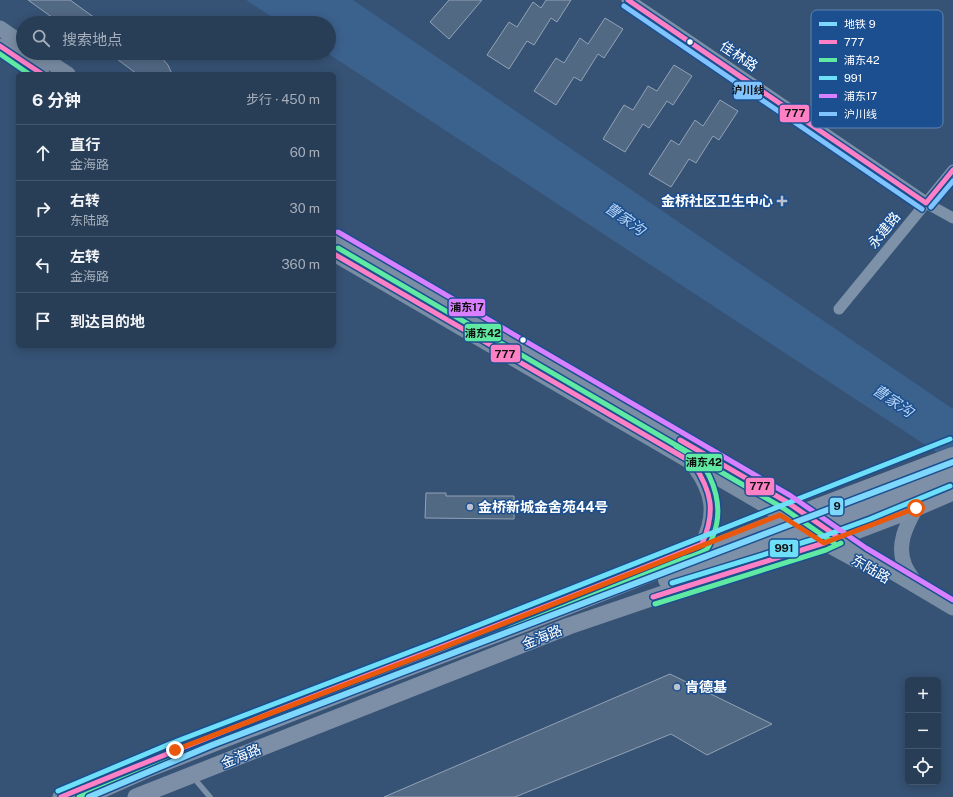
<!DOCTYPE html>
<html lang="zh">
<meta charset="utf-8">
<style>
:root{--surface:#283e57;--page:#30455d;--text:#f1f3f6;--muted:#a5aeba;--line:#44576d}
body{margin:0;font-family:"Public Sans","Noto Sans SC",sans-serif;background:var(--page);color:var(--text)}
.controls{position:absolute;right:12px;bottom:12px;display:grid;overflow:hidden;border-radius:6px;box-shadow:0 2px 10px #0003}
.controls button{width:36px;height:36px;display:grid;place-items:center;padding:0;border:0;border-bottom:1px solid var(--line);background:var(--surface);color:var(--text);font:20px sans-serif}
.stop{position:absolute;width:12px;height:12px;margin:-9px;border:3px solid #ea580c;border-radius:50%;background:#fff}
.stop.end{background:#ea580c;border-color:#fff;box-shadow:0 1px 4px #0008}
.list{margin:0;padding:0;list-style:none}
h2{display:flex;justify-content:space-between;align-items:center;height:52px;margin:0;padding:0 16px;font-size:17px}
h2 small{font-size:13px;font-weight:400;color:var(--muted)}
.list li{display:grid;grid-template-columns:26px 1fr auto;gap:12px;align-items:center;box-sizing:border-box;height:56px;padding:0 16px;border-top:1px solid var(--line)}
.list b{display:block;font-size:15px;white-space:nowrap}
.list p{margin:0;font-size:13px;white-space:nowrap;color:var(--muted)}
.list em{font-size:13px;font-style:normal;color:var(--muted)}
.icon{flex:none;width:22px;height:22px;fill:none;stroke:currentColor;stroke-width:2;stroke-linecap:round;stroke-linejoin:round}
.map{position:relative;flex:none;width:953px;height:797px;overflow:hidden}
.search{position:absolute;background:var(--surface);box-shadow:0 2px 10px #0003;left:16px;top:16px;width:320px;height:44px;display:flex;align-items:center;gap:10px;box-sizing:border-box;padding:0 14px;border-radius:22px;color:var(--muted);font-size:15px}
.panel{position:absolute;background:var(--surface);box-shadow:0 2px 10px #0003;left:16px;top:72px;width:320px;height:276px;border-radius:6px}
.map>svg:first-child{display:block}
.water{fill:#3b618d}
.building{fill:#526984;stroke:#92a2b6}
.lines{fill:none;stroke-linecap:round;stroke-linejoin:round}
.service{stroke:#7d92a8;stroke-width:5.5}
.minor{stroke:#7d92a8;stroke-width:11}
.tertiary{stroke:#7d92a8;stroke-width:13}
.secondary{stroke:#798da4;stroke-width:15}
.primary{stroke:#7d8ea7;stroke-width:17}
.trunk{stroke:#7e90a7;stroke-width:18}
.bus-1-casing{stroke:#1b4f8f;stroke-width:8}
.bus-2-casing{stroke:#1b4f8f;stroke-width:8}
.bus-3-casing{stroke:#1b4f8f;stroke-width:8}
.bus-4-casing{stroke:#1b4f8f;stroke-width:8}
.bus-5-casing{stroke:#1b4f8f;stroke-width:8}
.bus-1{stroke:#ff80c5;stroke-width:5}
.bus-2{stroke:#60e9a3;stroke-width:5}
.bus-3{stroke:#6ddff8;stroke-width:5}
.bus-4{stroke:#d880ff;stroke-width:5}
.bus-5{stroke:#80c4ff;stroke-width:5}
.metro-1-casing{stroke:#1b4f8f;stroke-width:9}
.metro-1{stroke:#7ed8fd;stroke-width:6}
.route{stroke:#ea580c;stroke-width:5}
.bus-dot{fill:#fff;stroke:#1b4f8f;stroke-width:1.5}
.poi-dot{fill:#b9c2ce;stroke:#1b4f8f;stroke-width:1.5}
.labels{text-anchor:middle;stroke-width:3;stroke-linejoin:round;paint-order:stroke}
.street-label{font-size:14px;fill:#fff;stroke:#1b4f8f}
.poi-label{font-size:14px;font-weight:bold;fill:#fff;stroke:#1b4f8f;text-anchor:start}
.water-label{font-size:15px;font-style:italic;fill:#b5d3f5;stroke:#1b4f8f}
.key{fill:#1b4f8f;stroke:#5f84b1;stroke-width:1}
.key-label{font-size:11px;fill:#fff}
.line-badge{stroke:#1b4f8f;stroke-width:1.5}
.pale-badge-label{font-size:11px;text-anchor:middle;font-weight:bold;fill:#111}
</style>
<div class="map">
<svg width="953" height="797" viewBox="0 0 953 797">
<rect width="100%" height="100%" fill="#365274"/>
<path class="water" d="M246 0H353L953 409V463L327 53H329V23H281Z"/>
<path class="building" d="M28 0H70L102 23H60Z
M449 0H482L449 39 430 22Z
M546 0H571L557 22 551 18 534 45 527 41 509 69 487 55 509 22 517 27 533 2 541 8Z
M605 18 623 29 604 58 598 54 581 81 574 77 556 105 534 91 556 58 564 63 580 38 588 44Z
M109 53H145L152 58 160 56 168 65 172 74H137Z
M674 65 692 76 673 105 667 101 649 128 643 124 625 152 603 139 624 105 633 110 648 86 657 91Z
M720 100 738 111 719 140 713 136 696 163 689 159 671 187 649 174 671 140 679 145 695 120 703 126Z
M426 493H446V496H514V519L425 518Z
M670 674 772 724 707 755 671 734 515 797H384Z"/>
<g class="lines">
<path class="service" d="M193 777 210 797"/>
<path class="minor" d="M926 203 953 218
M839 309 953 170"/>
<path class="tertiary" d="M628 0 926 203"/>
<path class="secondary" d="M0 28 23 44
M0 46 42 74
M36 53 68 74
M334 238 787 502 862 554 953 608
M334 254 766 506 824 543 857 561
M916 508C906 526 896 545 905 566 908 573 913 579 917 585
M685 551 702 544C717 514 713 492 694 466"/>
<path class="primary" d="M61 797 107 777
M136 797 569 626 707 579 824 543 916 508 953 492"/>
<path class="trunk" d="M667 580 953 475
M84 797 149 768 382 677 524 623 761 529 953 456"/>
<g class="bus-1-casing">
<path id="bus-1" d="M628 0 926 203 953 170
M0 46 42 74
M680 440 787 502 838 537
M653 597 824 543 838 537
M61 797C273 709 489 631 702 544 716 511 712 492 693 463L334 254"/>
</g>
<g class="bus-2-casing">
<path id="bus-2" d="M0 54 29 74
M676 446 783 508 834 543
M655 604 826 550 841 543
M79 797 178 757 447 654 683 559C690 557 699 554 706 550 709 547 711 541 713 536 724 509 715 480 698 458L338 248"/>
</g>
<g class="bus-3-casing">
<path id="bus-3" d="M672 583 821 537 870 519 950 486
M58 791 172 743 441 640 950 439"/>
</g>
<g class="bus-4-casing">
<path id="bus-4" d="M338 232 791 496 866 548 953 600"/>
</g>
<g class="bus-5-casing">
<path id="bus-5" d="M624 6 922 209
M931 207 953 181"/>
</g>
<use href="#bus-1" class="bus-1"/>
<use href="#bus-2" class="bus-2"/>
<use href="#bus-3" class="bus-3"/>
<use href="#bus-4" class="bus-4"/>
<use href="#bus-5" class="bus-5"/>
<g class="metro-1-casing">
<path id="metro-1" d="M89 797 212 745 953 462"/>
</g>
<use href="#metro-1" class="metro-1"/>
</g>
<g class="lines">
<path class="route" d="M175 750 444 647 780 515 824 543 916 508"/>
</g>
<g class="bus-dot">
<circle cx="690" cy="42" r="3.5"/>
<circle cx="523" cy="340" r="3.5"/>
</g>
<g class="poi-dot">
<path d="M780 195h4v4h4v4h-4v4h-4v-4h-4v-4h4z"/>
<circle cx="470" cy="507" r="4"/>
<circle cx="677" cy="687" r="4"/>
</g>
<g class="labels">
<g class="street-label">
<text transform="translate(739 56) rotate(34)" y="5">佳林路</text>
<text transform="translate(884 230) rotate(-51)" y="5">永建路</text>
<text transform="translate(871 569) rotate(30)" y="5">东陆路</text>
<text transform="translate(542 637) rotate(-22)" y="5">金海路</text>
<text transform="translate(241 756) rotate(-22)" y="5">金海路</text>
</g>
<g class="poi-label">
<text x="773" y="206" text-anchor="end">金桥社区卫生中心</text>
<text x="478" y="512">金桥新城金舍苑44号</text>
<text x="685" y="692">肯德基</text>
</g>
<g class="water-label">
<text transform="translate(625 219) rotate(35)" y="5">曹家沟</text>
<text transform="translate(893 401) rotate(34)" y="5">曹家沟</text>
</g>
</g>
<rect x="811" y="10" width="132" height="118" rx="6" class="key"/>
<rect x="819" y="22" width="18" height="4" fill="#7ed8fd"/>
<rect x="819" y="40" width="18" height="4" fill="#ff80c5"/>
<rect x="819" y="58" width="18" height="4" fill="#60e9a3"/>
<rect x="819" y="76" width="18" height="4" fill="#6ddff8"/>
<rect x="819" y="94" width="18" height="4" fill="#d880ff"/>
<rect x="819" y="112" width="18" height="4" fill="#80c4ff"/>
<g class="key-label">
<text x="844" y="28">地铁 9</text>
<text x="844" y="46">777</text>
<text x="844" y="64">浦东42</text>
<text x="844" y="82">991</text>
<text x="844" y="100">浦东17</text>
<text x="844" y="118">沪川线</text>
</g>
<g class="line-badge">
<rect x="733" y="81" width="30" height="19" rx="4" fill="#80c4ff"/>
<rect x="779" y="104" width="31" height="19" rx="4" fill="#ff80c5"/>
<rect x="448" y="298" width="38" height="19" rx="4" fill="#d880ff"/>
<rect x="464" y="323" width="38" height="19" rx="4" fill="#60e9a3"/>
<rect x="490" y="344" width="31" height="19" rx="4" fill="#ff80c5"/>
<rect x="685" y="453" width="38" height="19" rx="4" fill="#60e9a3"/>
<rect x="745" y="477" width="30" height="19" rx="4" fill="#ff80c5"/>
<rect x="829" y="497" width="15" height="19" rx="4" fill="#7ed8fd"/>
<rect x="769" y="539" width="30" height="19" rx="4" fill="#6ddff8"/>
</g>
<g class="pale-badge-label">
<text x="748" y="94">沪川线</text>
<text x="795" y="117">777</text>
<text x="467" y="311">浦东17</text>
<text x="483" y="337">浦东42</text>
<text x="505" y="358">777</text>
<text x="704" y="466">浦东42</text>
<text x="760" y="490">777</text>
<text x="837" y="510">9</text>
<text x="784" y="552">991</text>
</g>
</svg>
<div class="controls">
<button>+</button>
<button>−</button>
<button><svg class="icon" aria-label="locate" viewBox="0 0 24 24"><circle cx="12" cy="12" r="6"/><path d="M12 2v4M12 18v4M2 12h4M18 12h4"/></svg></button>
</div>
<div class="stop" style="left:916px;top:508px"></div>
<div class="stop end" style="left:175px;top:750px"></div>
<div class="search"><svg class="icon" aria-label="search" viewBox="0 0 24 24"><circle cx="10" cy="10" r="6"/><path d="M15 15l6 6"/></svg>搜索地点</div>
<section class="panel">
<h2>6 分钟<small>步行 · 450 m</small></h2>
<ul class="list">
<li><svg class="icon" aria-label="ahead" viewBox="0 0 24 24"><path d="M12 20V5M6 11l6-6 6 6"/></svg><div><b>直行</b><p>金海路</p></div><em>60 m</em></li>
<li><svg class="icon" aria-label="right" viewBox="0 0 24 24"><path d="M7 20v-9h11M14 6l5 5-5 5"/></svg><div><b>右转</b><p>东陆路</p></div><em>30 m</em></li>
<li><svg class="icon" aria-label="left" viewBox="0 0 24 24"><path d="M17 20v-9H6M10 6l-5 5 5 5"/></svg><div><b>左转</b><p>金海路</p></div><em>360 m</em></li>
<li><svg class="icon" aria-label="arrive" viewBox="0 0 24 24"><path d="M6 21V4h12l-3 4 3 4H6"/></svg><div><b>到达目的地</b></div></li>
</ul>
</section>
</div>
